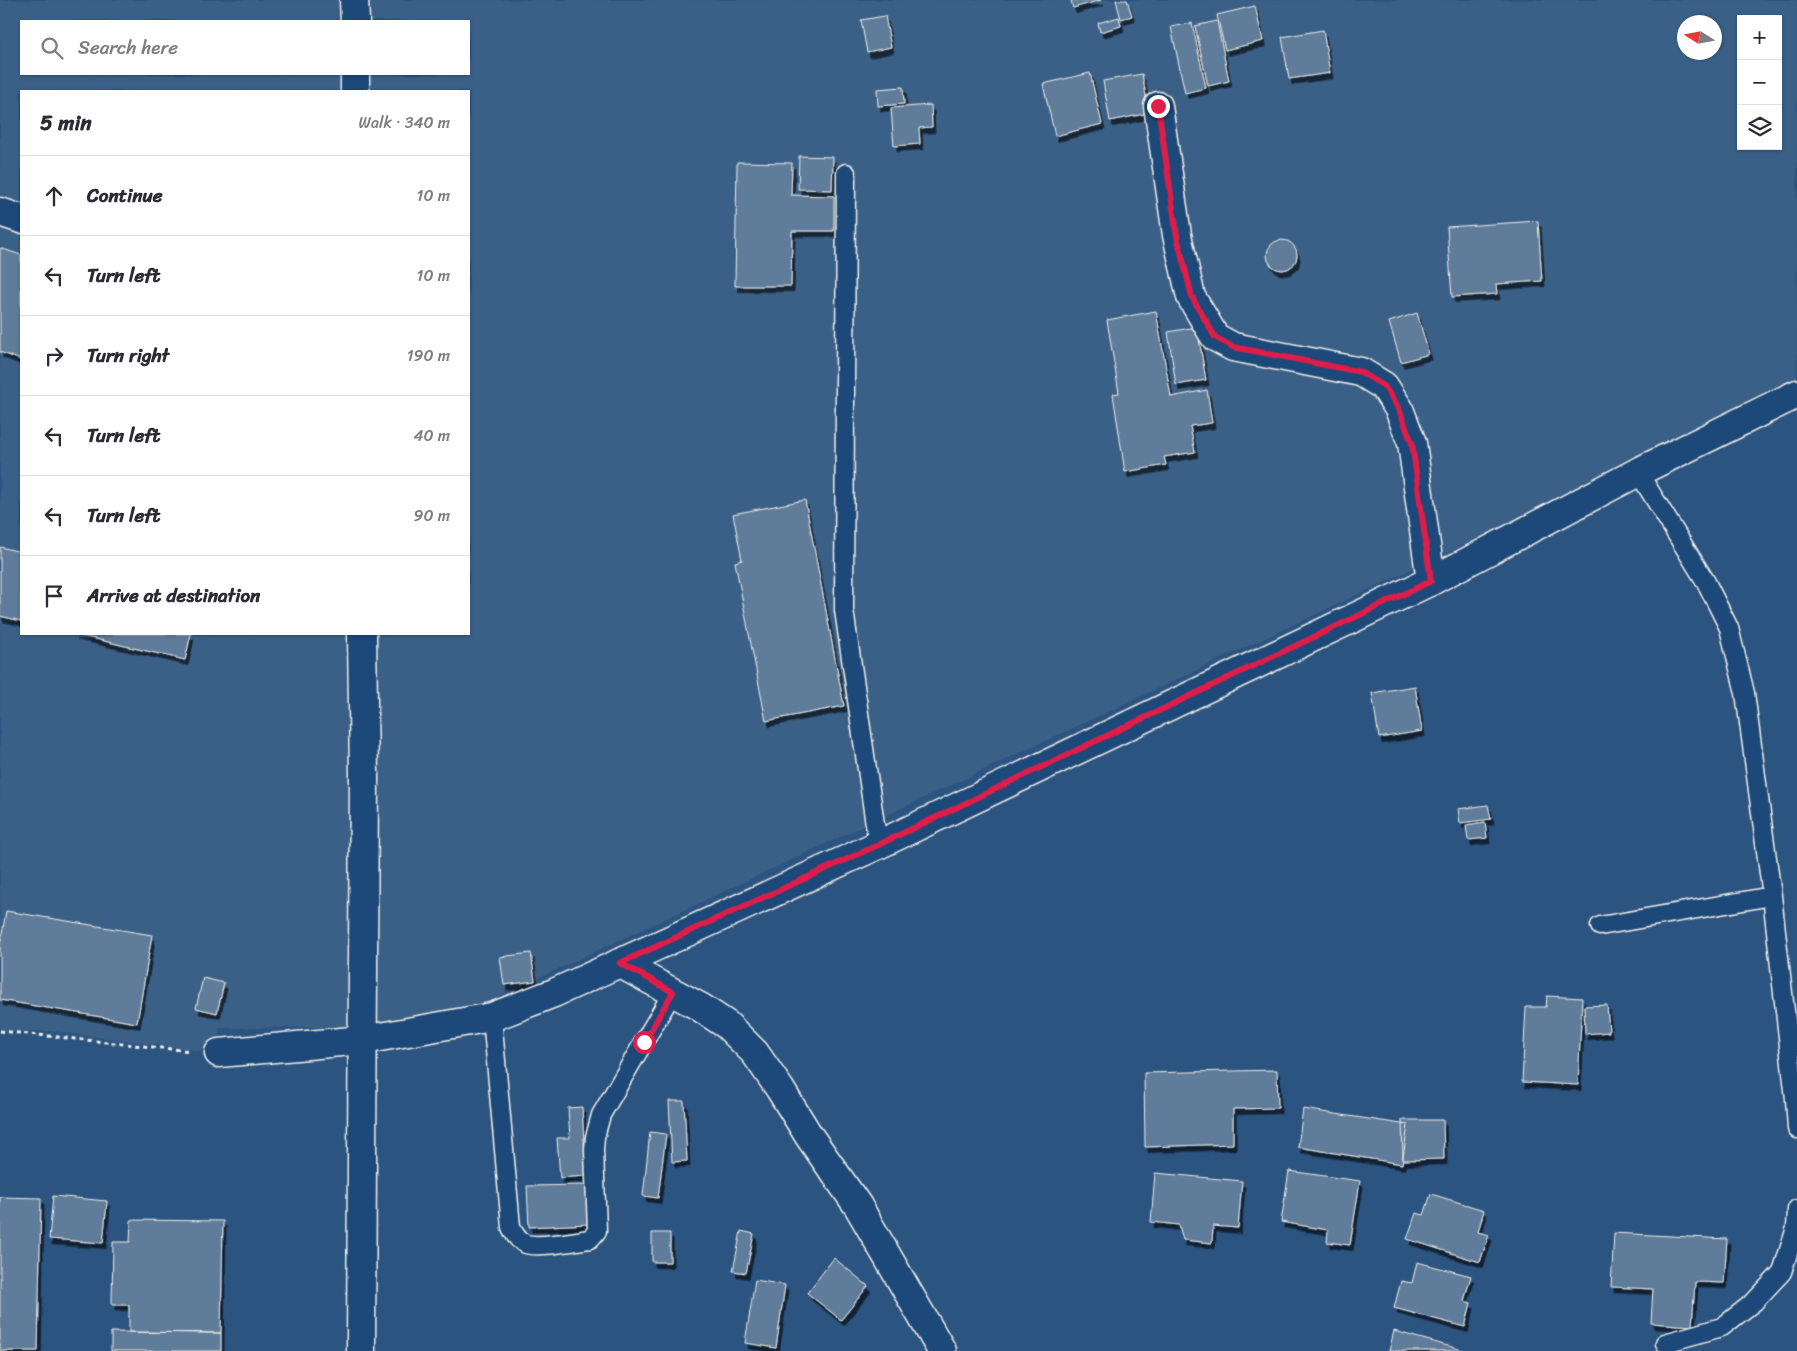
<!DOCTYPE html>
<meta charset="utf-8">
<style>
:root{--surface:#fff;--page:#f7f7f7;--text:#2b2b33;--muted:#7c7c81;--line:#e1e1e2}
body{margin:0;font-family:Sriracha,sans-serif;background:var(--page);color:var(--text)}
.controls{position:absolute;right:15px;top:15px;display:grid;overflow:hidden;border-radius:0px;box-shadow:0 1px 4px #0004}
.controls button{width:45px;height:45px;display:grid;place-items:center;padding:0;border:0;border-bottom:1px solid var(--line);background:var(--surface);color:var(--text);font:25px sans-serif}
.compass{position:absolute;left:1677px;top:15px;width:45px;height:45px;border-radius:50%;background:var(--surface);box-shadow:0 1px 4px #0004;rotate:281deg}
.stop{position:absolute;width:15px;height:15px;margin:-11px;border:4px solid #e11d48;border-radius:50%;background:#fff}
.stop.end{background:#e11d48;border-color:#fff;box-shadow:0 1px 5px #0008}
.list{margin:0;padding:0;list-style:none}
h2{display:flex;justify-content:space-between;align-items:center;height:65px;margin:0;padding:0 20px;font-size:21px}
h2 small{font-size:16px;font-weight:400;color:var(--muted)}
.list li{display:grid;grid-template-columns:32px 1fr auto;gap:15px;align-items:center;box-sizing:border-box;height:80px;padding:0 20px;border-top:1px solid var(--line)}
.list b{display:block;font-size:19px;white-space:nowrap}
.list em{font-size:16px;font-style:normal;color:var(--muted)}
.icon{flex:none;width:28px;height:28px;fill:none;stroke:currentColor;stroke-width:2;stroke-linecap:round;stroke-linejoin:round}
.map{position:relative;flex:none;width:1797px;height:1351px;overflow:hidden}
.search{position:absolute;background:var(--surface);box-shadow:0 1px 4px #0004;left:20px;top:20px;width:450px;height:55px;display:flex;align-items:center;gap:12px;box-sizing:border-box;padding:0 18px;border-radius:0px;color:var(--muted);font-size:19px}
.panel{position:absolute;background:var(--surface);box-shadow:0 1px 4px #0004;left:20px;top:90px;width:450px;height:545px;border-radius:0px}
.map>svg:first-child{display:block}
.built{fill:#3b6088;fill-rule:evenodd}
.building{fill:#5e7b9a;stroke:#f4f1e8;filter:url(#shadow)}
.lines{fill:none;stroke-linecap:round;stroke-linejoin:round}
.service-casing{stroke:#f4f1e8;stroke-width:21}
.minor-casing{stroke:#f4f1e8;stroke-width:31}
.tertiary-casing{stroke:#f4f1e8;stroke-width:31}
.trunk-casing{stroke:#f4f1e8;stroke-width:31}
.path{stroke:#f4f1e8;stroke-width:3;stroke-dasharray:4 4;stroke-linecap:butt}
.service{stroke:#1f4a7a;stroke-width:18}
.minor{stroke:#1f4a7a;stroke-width:28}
.tertiary{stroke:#1f4a7a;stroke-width:28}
.trunk{stroke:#1f4a7a;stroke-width:28}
.route{stroke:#e11d48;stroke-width:6}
</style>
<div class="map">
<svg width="1797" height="1351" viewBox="0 0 1797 1351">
<defs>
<filter id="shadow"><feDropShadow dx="3" dy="5.5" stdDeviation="0" flood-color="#0009"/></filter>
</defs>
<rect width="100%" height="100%" fill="#2c5481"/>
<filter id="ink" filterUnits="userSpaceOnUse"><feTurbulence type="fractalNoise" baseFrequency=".02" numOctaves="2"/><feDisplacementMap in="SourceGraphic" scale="10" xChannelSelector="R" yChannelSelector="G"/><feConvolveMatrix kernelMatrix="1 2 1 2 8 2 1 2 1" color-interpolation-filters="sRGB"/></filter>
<g filter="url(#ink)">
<path class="built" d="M0 0H1797V389L436 1026 219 1028V1053L52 1031H0ZM1741 19H1778V146H1741ZM21 21H469V74H21ZM1684 22H1714V52H1684ZM21 91H469V634H21Z"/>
<path class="building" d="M1071 0H1101L1073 8Z
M1116 0H1127L1132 16 1121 19Z
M1255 6 1263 41 1225 50 1217 15Z
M885 16 891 47 867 52 861 20Z
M1119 17 1121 26 1100 32 1098 23Z
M1217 21 1229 81 1208 86 1195 26Z
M1192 23 1206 88 1185 93 1171 27Z
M1323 30 1330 73 1289 79 1282 37Z
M1090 73 1102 124 1055 136 1043 84Z
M1142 74 1149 113 1110 121 1103 81Z
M903 87 904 104 878 106 877 89Z
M931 105 932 127 919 128 920 144 894 146 891 108Z
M799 156 833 157 832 190 798 189Z
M737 162 792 163 791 195 834 196V231H792L791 286H735Z
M1538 221 1542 281 1496 284 1497 294 1452 297 1447 227Z
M1267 255a15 15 0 1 1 30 0a15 15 0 1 1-30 0Z
M0 248 21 255V360L0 352Z
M1156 311 1171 397 1207 390 1212 423 1190 426 1195 452 1164 457 1166 465 1125 472 1113 394 1119 393 1107 320Z
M1417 313 1429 354 1401 362 1389 322Z
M1197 327 1206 380 1176 385 1168 332Z
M805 500 844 706 766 721 735 562 742 560 733 514Z
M0 547 21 552V621L0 616Z
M74 634H191L185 660Z
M1415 686 1422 731 1379 738 1372 693Z
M1488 805 1491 819 1460 823 1458 809Z
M1485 822 1487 838 1468 840 1466 825Z
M6 911 152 935 137 1023 0 1000V946Z
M531 953 535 981 504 985 500 957Z
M203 978 224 983 217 1013 196 1008Z
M1547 996 1582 998 1578 1085 1522 1082 1526 1007H1546Z
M1607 1005 1609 1032 1585 1034 1584 1006Z
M1277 1070 1278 1108 1233 1109V1144L1145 1147 1144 1073Z
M669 1101H684L687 1161 672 1162Z
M582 1107 586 1176 560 1178 557 1138H570L568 1108Z
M1303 1109 1408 1125 1402 1164 1298 1147Z
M1402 1120H1443L1444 1159 1403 1160Z
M650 1132 666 1134 658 1198 643 1196Z
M1289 1171 1360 1181 1350 1245 1327 1242 1328 1230 1281 1222Z
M1155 1173 1242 1181 1238 1228 1213 1226 1212 1243 1183 1240 1179 1225 1151 1222Z
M586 1185 588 1224 529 1227 527 1186Z
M1431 1194 1484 1210 1478 1232 1489 1235 1480 1262 1407 1239 1416 1213 1424 1215Z
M53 1196 107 1201 103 1243 49 1239Z
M0 1197 41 1198 38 1351H0Z
M131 1220 223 1221 221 1333 129 1332V1305H112L113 1242H130Z
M741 1231 754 1234 746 1273 733 1271Z
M652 1233H670V1262H652Z
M1614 1233 1727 1239 1724 1283 1695 1282 1692 1326 1651 1323 1653 1289 1611 1287Z
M834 1258 868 1286 841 1320 807 1293Z
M1417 1262 1471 1276 1464 1301 1471 1303 1465 1327 1394 1308 1401 1281 1412 1283Z
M755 1280 785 1285 776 1348 745 1343Z
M1394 1331 1466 1351H1389Z
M111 1332 221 1333V1351H111Z"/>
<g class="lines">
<g class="service-casing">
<path id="service" d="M846 173 844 610 878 845
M1638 472 1706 582 1729 628 1745 693 1772 896 1795 1099 1797 1129
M1600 926 1772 896
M492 1017 511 1227C514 1234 518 1241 526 1244 540 1248 575 1241 590 1239L597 1231 594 1150 595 1137 601 1115 673 992
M1665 1343 1722 1327 1754 1302 1782 1272 1796 1228 1797 1209"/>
</g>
<g class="minor-casing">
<path id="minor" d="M1158 106 1177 235 1191 297 1215 337 1233 347 1361 372 1384 386 1399 409 1412 443 1431 581
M0 212 21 219
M619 963 700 1007 727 1025 755 1053 780 1089 809 1136 858 1206 942 1351
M219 1053 363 1040"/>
</g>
<g class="tertiary-casing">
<path id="tertiary" d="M363 1040 492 1017 554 993 878 845 1431 581 1638 472 1797 394"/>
</g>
<g class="trunk-casing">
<path id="trunk" d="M354 0 355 21
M355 74V91
M361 1351 364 775 362 634"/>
</g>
<path class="path" d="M0 1031 191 1051"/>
<use href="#service" class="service"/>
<use href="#minor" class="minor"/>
<use href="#tertiary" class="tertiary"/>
<use href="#trunk" class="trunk"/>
</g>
</g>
<g class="lines" filter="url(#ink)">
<path class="route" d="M644 1042 673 992 620 963 878 845 1431 581 1412 443 1399 409 1384 386 1361 372 1233 347 1215 337 1192 297 1177 236 1158 106"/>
</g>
</svg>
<div class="controls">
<button>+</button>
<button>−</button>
<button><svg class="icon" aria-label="layers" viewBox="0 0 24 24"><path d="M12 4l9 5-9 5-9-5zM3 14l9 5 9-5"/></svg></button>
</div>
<svg class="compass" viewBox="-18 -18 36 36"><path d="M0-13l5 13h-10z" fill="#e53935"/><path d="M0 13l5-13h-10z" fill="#7c7c81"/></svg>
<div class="stop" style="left:644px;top:1042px"></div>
<div class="stop end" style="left:1158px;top:106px"></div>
<div class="search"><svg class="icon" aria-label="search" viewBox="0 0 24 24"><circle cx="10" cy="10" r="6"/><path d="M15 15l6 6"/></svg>Search here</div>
<section class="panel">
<h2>5 min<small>Walk · 340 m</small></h2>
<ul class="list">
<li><svg class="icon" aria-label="ahead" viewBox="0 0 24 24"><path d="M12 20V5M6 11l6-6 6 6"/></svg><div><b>Continue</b></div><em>10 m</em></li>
<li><svg class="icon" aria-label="left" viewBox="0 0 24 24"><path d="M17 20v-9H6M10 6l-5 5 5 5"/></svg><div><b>Turn left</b></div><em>10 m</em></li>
<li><svg class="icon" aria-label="right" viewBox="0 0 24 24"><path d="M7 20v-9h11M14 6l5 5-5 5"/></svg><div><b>Turn right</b></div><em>190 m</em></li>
<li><svg class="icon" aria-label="left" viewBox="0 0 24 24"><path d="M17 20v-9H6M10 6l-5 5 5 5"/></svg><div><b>Turn left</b></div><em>40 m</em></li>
<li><svg class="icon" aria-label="left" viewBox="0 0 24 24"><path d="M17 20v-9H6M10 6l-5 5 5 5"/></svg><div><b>Turn left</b></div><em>90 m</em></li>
<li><svg class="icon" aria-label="arrive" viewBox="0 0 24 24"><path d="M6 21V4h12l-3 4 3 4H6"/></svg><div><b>Arrive at destination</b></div></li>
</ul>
</section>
</div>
